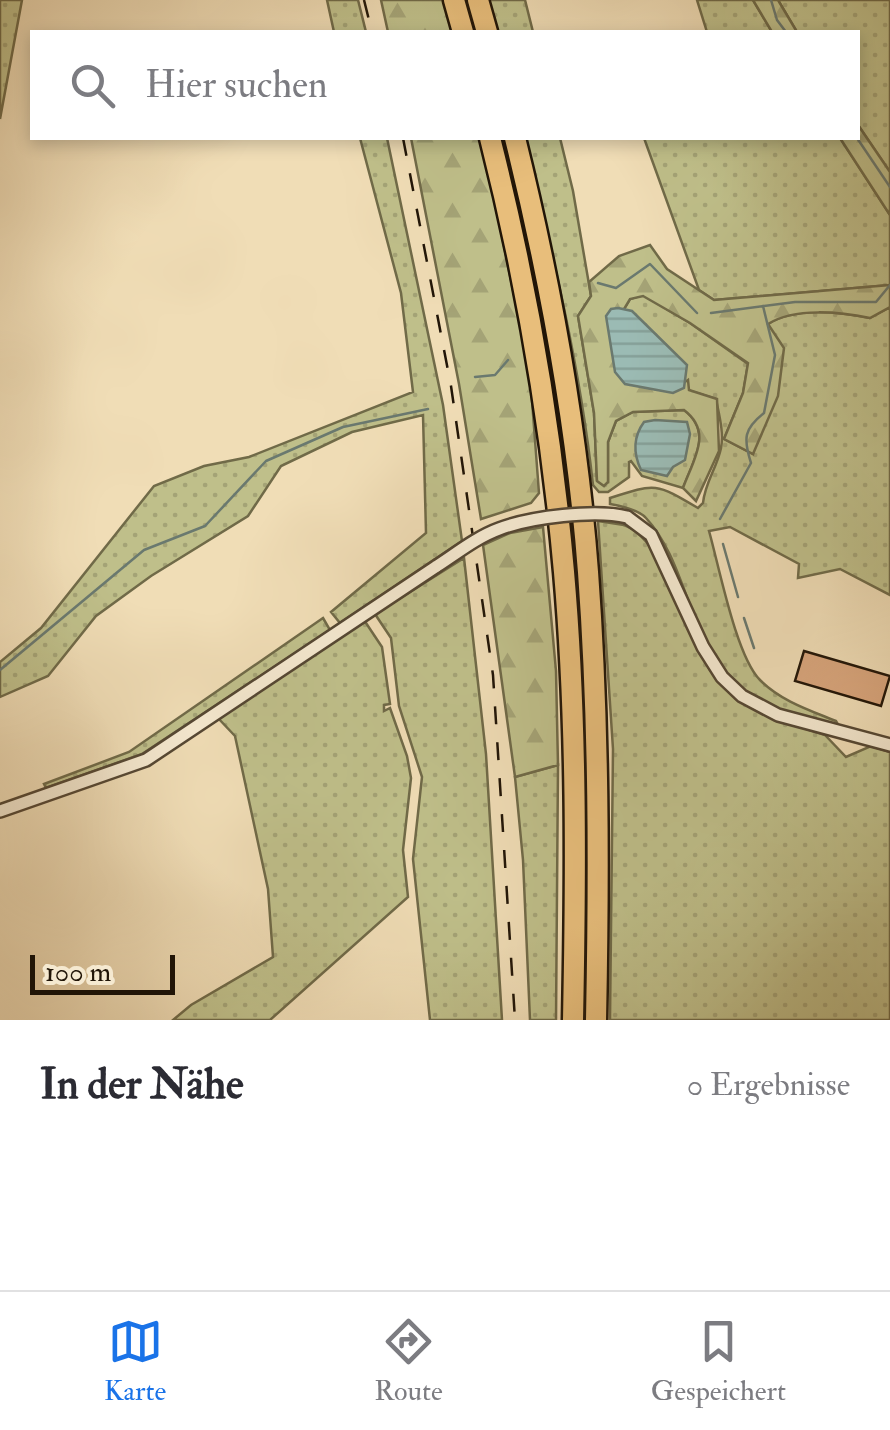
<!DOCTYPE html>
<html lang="de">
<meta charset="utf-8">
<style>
:root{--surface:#fff;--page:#f7f7f7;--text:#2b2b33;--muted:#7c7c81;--line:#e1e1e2;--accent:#1a73e8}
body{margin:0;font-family:"IM FELL Double Pica",serif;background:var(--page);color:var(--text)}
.scale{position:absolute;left:30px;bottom:25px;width:145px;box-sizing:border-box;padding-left:10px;border:5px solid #211507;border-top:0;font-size:28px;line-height:35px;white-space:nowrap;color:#211507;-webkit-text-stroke:8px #f5e9d0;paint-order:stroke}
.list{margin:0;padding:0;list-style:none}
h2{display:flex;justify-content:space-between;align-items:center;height:130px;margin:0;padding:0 40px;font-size:42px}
h2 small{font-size:32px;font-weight:400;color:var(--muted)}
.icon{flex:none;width:55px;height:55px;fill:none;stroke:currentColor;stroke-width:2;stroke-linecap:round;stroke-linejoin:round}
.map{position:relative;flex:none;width:890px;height:1020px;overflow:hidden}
.search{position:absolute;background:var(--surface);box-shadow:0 5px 15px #0003;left:30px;right:30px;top:30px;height:110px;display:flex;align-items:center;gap:25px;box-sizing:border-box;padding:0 35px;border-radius:0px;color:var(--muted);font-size:38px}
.sheet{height:270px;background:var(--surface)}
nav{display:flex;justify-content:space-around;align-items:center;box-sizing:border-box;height:140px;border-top:2px solid var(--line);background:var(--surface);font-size:28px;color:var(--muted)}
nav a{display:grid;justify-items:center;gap:5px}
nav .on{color:var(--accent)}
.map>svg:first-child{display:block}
.grass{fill:url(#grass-dots);stroke:#706a48;stroke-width:2.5}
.forest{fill:url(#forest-firs);stroke:#706a48;stroke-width:2.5}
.water{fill:url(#water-rules);stroke:#6a796f;stroke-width:2.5}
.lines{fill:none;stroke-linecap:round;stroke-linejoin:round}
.stream{stroke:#6a796f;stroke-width:2.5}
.building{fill:#d8a57c;stroke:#211507;stroke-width:2.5}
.minor-casing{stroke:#554733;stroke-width:16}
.motorway-casing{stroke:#211507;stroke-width:25}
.minor{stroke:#f5e9d0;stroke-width:11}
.motorway{stroke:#e8be7b;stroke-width:20}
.rail{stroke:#211507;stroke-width:2.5;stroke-dasharray:18 18;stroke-linecap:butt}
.minor-bridge-casing{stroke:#554733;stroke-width:16;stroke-linecap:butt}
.minor-bridge{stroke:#f5e9d0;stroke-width:11}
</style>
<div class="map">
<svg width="890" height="1020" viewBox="0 0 890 1020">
<defs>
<pattern id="grass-dots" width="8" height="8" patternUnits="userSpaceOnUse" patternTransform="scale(2.5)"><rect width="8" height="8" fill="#bfbf8a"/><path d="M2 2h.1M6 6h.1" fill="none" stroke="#a4a376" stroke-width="1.8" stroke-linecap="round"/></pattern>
<pattern id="forest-firs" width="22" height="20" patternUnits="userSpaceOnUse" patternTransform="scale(2.5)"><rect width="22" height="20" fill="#bfbf8a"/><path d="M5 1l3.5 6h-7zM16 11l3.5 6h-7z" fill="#a4a376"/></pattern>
<pattern id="water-rules" width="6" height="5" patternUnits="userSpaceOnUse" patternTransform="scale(2.5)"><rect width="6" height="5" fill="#9bbbb4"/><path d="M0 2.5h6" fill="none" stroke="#85a099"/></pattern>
</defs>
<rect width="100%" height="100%" fill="#f0ddb6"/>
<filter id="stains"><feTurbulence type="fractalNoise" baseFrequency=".002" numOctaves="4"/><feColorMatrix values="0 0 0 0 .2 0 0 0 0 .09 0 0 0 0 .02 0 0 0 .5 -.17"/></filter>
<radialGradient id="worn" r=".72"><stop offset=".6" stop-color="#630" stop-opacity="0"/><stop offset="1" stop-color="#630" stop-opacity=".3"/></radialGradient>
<path class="grass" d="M0 0H22L0 119Z
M327 0H358L366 32H334Z
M485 0H525L533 32H495Z
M697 0H753L772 32H707Z
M778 0H890V172L858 125V32H797Z
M360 138H387L443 405 462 541 340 623 331 612 426 533 423 415 352 432 281 466 248 516 151 576 96 616 48 676 0 697V662L41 628 154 486 204 466 249 457 413 392 401 293Z
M523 138H560L573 191 591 296 578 316 594 413 597 480 608 482V442L616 421 633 412 684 410C713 432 694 459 683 488L642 476 631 461 629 462V477L608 492H599L593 485C580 367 553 252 523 138Z
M644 138H840L890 215V285L714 300 699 290Z
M643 295 690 323 748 364 743 393 724 439 753 454 768 324C794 307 840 312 870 318L890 307V595L840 569 798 578 799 564 730 527 709 531C719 566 736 656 760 680 781 701 809 710 836 721L840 728C806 718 768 710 739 687 689 646 688 563 646 518 639 510 621 506 610 504V498C656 483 656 483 698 508L703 503C705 482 717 468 721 448 724 432 719 415 716 399L678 387 650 390 633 383 624 309 630 299Z
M598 521 624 525 636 531 651 547 700 653 710 670 736 699 769 717 825 735 846 757 871 746 890 752V1020H610L613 749Z
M464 558 486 754 502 1020H430L413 859 422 777 399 706 391 638 375 614Z
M323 618 330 630 142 754 46 788 44 784 129 752Z
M364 620 382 647 390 704 384 705V711L390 708 407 756 411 778 403 850 408 897 270 1020H173L191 1005 273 957 268 889 235 736 218 718Z
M558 765 556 1020H530L523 860 515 777Z"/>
<path class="forest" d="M381 0H449L457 32H388Z
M753 0H778L797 32H772Z
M858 125 890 172V215L840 138H858Z
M411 138H482L530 374 539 493 531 503 481 519 459 384Z
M650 245 667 269 714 300 890 285V307L870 318C841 312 795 307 768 324L784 348 778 396 753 454 724 439 743 393 748 363 690 323 643 296 630 299 624 309 633 383C654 391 669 393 688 380L689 390 717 399 719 451 696 501 683 488C694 458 713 432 684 410L633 412 616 421 608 442V482L604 486 597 481 594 413 578 316 591 296 589 282 619 256Z
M543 527 556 671 558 765 515 777 483 545 510 533Z"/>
<path class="water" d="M618 308 632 311 687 365 684 388 673 393 625 384 615 372 606 316 611 309Z
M655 420 687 422 690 434 685 460 673 467 667 476 641 470C633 453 633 437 644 422Z"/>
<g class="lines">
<path class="stream" d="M771 0 777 20 786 32
M857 138 890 187
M598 283 616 288 650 264 697 313
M711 313 795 302H876L890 285
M475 377 495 375 508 360
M720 519 751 463C743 438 744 429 764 413L775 355 763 306
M723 544 738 597
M744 618 754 648
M0 670 144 550 205 526 266 461 343 427 428 409"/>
</g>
<path class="building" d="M804 651 890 676 881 706 795 681Z"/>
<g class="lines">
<g class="minor-casing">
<path id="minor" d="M627 517 651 535 703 647 722 677 742 696 778 715 890 745
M0 811 146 760 437 566"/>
</g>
<g class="motorway-casing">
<path id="motorway" d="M454 0 463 32
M478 0 487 32
M490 138C526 280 551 426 564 572 577 721 576 870 573 1020
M515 138C550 280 577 426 588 572 599 721 599 870 596 1020"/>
</g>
<use href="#minor" class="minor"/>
<use href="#motorway" class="motorway"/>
<path class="rail" d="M364 0 372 32
M403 138 451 386 493 675 515 1020"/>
<g class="minor-bridge-casing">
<path id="minor-bridge" d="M437 566C457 553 477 537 499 529 530 517 596 509 627 517"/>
</g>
<use href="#minor-bridge" class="minor-bridge"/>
</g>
<rect width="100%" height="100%" filter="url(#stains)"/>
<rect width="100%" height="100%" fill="url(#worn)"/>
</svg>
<div class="scale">100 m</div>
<div class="search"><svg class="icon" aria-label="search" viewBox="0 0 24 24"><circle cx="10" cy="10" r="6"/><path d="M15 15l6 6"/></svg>Hier suchen</div>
</div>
<section class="sheet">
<h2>In der Nähe<small>0 Ergebnisse</small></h2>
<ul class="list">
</ul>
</section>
<nav>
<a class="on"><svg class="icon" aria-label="map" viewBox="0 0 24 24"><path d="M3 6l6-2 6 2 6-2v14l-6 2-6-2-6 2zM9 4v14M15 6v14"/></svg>Karte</a>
<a><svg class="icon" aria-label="directions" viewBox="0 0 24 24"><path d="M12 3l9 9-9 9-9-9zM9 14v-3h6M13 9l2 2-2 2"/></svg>Route</a>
<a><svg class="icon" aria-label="saved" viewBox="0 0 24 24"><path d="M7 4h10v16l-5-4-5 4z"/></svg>Gespeichert</a>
</nav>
